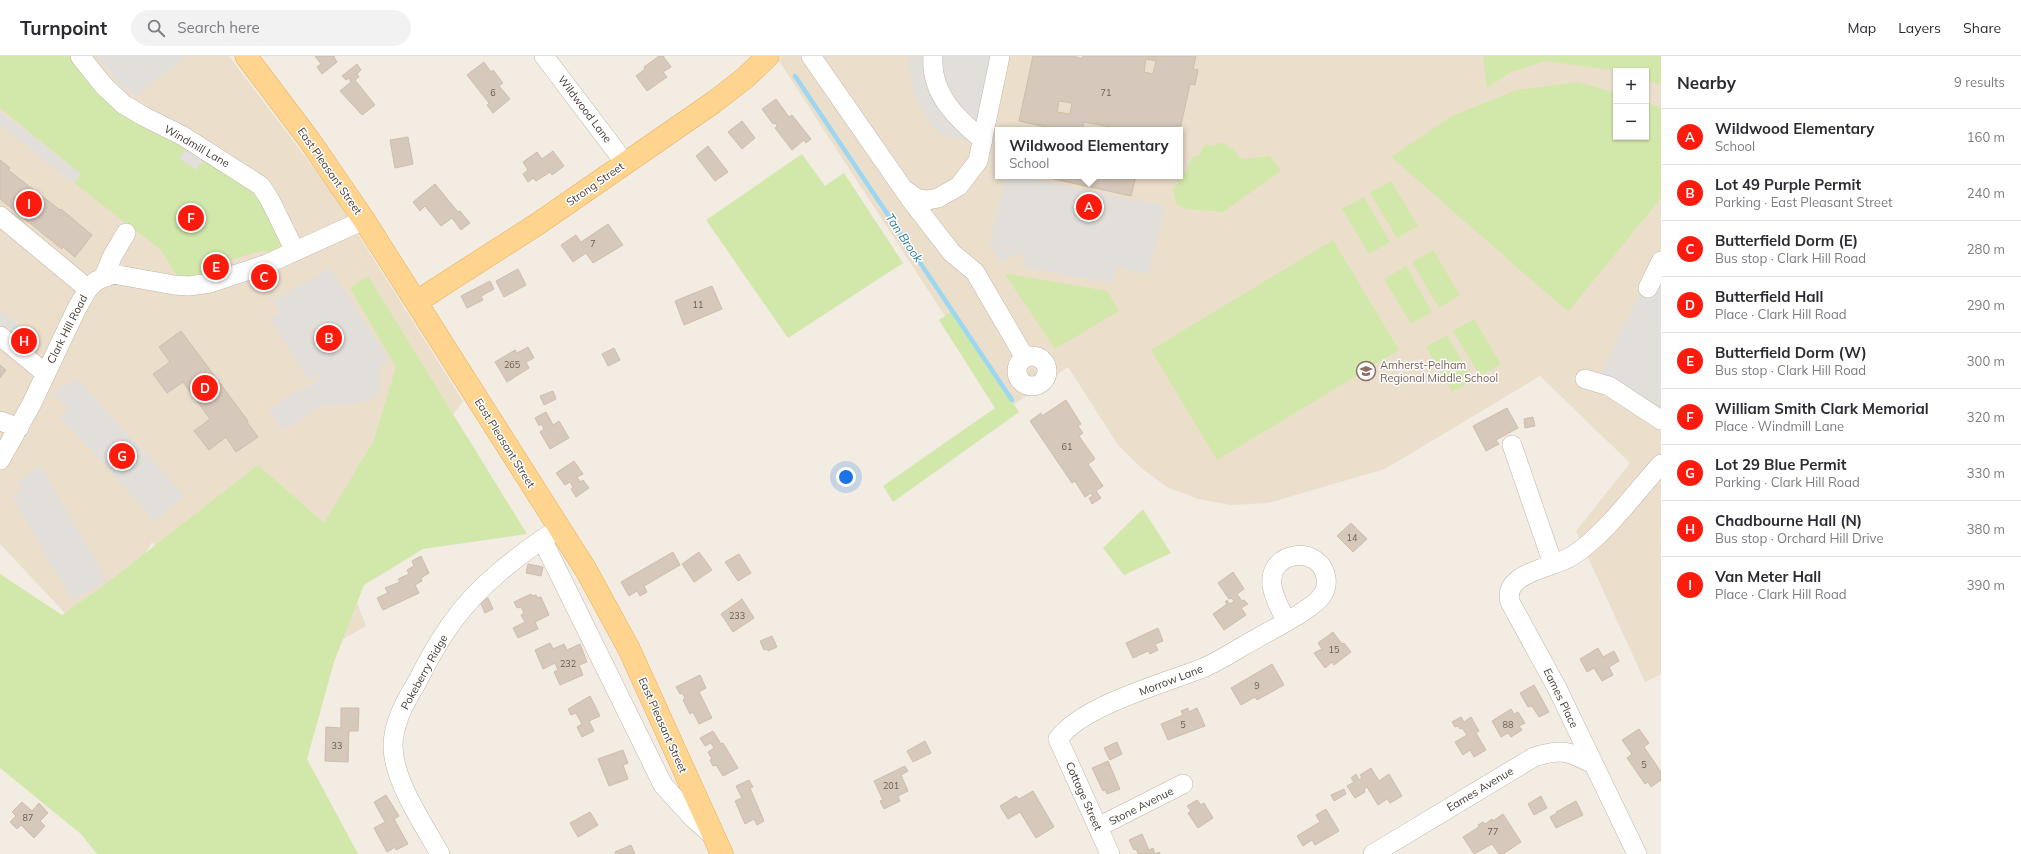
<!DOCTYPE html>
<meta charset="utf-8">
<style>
:root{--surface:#fff;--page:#f2f2f3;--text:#2b2b33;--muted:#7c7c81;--line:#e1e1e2;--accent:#fd1b0e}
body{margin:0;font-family:Mulish,sans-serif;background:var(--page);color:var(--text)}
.controls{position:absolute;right:12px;top:12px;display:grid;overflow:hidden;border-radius:0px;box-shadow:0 1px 3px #0004}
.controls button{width:36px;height:36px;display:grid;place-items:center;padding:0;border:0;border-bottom:1px solid var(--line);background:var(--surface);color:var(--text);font:20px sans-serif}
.you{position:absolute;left:846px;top:421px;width:14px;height:14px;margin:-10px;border:3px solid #fff;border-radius:50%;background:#1a73e8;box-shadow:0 0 0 6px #1a73e833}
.badge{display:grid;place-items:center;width:26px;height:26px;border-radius:50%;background:var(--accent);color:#fff;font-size:13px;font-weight:700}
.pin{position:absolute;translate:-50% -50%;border:2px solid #fff;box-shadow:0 1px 4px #0006}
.popup{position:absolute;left:995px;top:71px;width:188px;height:52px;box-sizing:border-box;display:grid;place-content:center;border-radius:0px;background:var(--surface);filter:drop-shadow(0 1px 3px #0005);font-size:13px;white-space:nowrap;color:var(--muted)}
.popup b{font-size:15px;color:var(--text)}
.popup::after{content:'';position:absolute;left:50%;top:100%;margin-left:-8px;border:8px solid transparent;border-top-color:var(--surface)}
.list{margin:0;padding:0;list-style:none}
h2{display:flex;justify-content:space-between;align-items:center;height:52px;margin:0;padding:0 16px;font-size:17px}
h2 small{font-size:13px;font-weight:400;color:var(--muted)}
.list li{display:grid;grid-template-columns:26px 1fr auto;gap:12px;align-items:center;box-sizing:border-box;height:56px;padding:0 16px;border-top:1px solid var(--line)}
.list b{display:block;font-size:15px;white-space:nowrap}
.list p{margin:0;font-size:13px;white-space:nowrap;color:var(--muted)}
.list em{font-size:13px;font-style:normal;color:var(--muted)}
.icon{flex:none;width:22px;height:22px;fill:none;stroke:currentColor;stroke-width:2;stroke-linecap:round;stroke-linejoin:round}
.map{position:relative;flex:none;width:1661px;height:798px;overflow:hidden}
header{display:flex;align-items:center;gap:24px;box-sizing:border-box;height:56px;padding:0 20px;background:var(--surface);border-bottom:1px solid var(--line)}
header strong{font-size:19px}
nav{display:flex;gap:22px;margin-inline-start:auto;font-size:14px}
.search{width:280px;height:36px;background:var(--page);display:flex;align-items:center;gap:10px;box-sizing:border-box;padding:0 14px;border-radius:22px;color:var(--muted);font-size:15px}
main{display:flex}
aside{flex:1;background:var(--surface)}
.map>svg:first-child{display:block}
.education{fill:#ebdfcc;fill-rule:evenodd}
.green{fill:#d2e7aa}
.parking{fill:#e2dfdb}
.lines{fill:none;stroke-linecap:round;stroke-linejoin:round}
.stream{stroke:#9dd6f1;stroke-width:4.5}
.building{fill:#d6c9bb;stroke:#cebdab;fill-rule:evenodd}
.minor-casing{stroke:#c0b5a8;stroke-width:20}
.major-casing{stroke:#e5af5e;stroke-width:23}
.minor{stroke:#fff;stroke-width:19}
.major{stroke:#ffd48e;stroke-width:22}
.labels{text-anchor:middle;stroke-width:3;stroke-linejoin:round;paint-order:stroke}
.number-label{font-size:9px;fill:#685e55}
.street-label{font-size:11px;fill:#433b33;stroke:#fff}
.education-label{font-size:11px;fill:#785e54;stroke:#fff;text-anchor:start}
.water-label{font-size:12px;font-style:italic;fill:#2979a0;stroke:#fff}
</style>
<header>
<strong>Turnpoint</strong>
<div class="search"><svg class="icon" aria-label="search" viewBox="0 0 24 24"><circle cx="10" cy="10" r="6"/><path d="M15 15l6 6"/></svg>Search here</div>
<nav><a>Map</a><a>Layers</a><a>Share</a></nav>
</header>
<main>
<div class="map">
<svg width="1661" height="798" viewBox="0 0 1661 798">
<rect width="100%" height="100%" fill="#f2ece3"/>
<path class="education" d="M0 0H229L329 132 463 345 344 513 366 570 267 627 152 486 95 589 0 488Z
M782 0H1661V618L1645 626 1576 475 1630 407 1540 320 1385 413 1268 447 1230 449 1198 443 1167 431 1141 412 1118 389 1068 311 1006 354 779 5ZM1616 15H1646V81H1616ZM998 74H1180V120H998Z"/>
<path class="green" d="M0 0H71L255 134 281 185 279 191 274 196 260 195 221 207C216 219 187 225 176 218L161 194 74 127 81 118 0 52Z
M1483 0H1661V29L1646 24V15H1620L1545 5 1511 16 1487 32Z
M1578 26 1616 37V81H1646V46L1661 52V142L1568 256 1391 101 1452 60 1516 34Z
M1219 87 1226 88 1229 92H1233L1241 103 1270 100 1281 115 1223 156 1186 153 1176 148 1173 133 1185 118 1192 101 1200 99 1203 91 1207 88 1214 90Z
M802 98 825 130 844 117 903 207 788 282 706 164Z
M1391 125 1418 170 1397 182 1370 137Z
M1364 141 1390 186 1369 198 1342 153Z
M1333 184 1399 294 1217 404 1151 294Z
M1433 194 1460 239 1439 252 1412 206Z
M1406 210 1432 256 1411 268 1384 223Z
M1004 217 1107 235 1119 255 1055 293Z
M368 220 527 478 423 493 364 529 334 606 307 703 358 798H97L81 778 0 712V518L62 559 107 527 258 409 324 467 373 386 396 311 350 232Z
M951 256 1019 356 893 446 883 430 995 352 939 264Z
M1474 263 1501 308 1480 320 1453 275Z
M1447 279 1473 324 1452 336 1426 291Z
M1143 453 1171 497 1124 519 1103 492Z"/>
<path class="parking" d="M97 0H186L135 41 127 32 124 34Z
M910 0H1005L986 90 940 78 929 66 915 40 908 10Z
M0 55 81 118 74 127 0 70Z
M188 90 205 101 196 114 179 102Z
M1007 120H1016L1165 150 1149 218 1115 211 1113 227 1022 211 1026 197 1013 200 1002 206 988 188 995 181 991 179Z
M330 212 388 302 379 313 380 335 372 343 362 347 320 350 283 374 269 354 295 336 314 328 320 320 319 318 309 324 270 263 280 256 273 245Z
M1645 227 1661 234V372L1594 332Z
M0 254 22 271 15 281 0 269Z
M76 322 184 439 155 465 60 361 69 353 53 339 61 330 68 329Z
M40 409 107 525 72 544 12 440 22 434 18 427Z"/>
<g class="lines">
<path class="stream" d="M795 20 1012 344"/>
</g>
<path class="building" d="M315 0H335L334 1 337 6 322 18 317 11 321 8Z
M659 0H663L671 11 663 16 667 21 647 35 636 20 645 13 644 11Z
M1033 0H1073L1082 3 1083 0H1196L1193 13 1198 14 1195 29 1190 28 1180 74H1115L1116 72 1084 66 1082 74H1051V72L1019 65ZM1146 3 1156 5 1153 18 1144 16ZM1059 45 1072 47 1070 58 1057 56Z
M484 6 491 16 493 14 503 27 499 30 510 43 493 57 487 49 489 47 467 19Z
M357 8 361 14 357 18 359 21 355 24 375 49 362 59 340 35 351 26 349 22 346 24 342 20Z
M776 43 789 61 792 59 811 83 806 87 804 84 792 94 775 72 777 70 775 67 773 68 762 53Z
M742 65 755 82 742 93 728 76Z
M408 81 413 108 395 112 390 84Z
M708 90 728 116 715 125 696 100Z
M553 95 564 110 552 119 550 116 536 125 533 122 528 126 523 118 528 114 523 106 537 96 542 103Z
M0 104 10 112 8 114 60 154 61 153 92 179 75 201 63 191 62 193 0 143Z
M1040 120H1136L1131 140Z
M435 128 458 156 460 155 470 167 461 174 452 162 441 170 425 150 420 155 413 146Z
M608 168 623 189 593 207 586 197 573 206 561 189 576 179 581 186Z
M518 213 526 229 504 241 496 225Z
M490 225 494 233 481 240 483 244 467 252 461 240Z
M712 230 722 253 684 269 675 245Z
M181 275 248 365 247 366 258 381 236 396 226 381 209 394 194 375 210 363 183 326 167 337 153 318 170 306 159 291Z
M528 291 534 302 526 306 529 312 507 326 495 306 515 294 517 297Z
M614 292 620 304 608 310 602 298Z
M0 309 6 314 0 322Z
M553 335 556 343 544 349 540 340Z
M1066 344 1081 368 1078 370 1083 377 1079 380 1095 403 1088 408 1103 430 1096 435 1101 442 1092 448 1089 442 1093 440 1091 437 1085 441 1075 425 1072 427 1030 365 1041 357 1042 360Z
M1507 352 1518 372 1496 384 1499 388 1486 395 1473 370Z
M546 356 553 369 559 365 569 382 550 393 540 376 544 373 541 368 539 370 535 362Z
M1533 361 1535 370 1525 372 1524 363Z
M574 405 583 418 577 421 580 426 583 424 589 432 576 441 571 433 573 431 570 426 565 429 556 417Z
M1351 467 1367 483 1353 496 1337 480Z
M673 496 680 509 644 530 647 536 640 540 637 535 629 540 621 526Z
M699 496 712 514 694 526 682 508Z
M739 498 751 517 738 525 725 506Z
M421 500 429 517 421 522 422 525 415 529 419 537 383 554 377 542 388 537 385 532 400 526 398 523 409 518 407 514 414 510 412 505Z
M528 508 543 511 541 520 526 517Z
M1233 516 1244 533 1237 538 1242 545 1244 544 1248 548 1241 552 1246 559 1224 574 1213 558 1227 548 1225 546 1227 544 1230 548 1234 545 1231 542 1229 543 1218 527Z
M531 538 532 540 536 539 537 542 541 541 549 559 535 566 538 573 518 582 513 572 525 566 521 559 524 557 521 551 517 552 514 546Z
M488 542 493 553 485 557 480 546Z
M742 543 754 562 733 576 721 558Z
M1158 572 1163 585 1155 588 1158 594 1150 598 1148 595 1133 602 1126 587Z
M1333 576 1342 588 1344 587 1351 596 1334 609 1332 606 1325 612 1314 597 1322 593 1318 587Z
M772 580 777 591 768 595 767 593 764 594 760 585Z
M550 587 553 593 564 588 567 594 580 588 587 606 579 609 583 619 560 629 554 616 558 614 555 607 543 613 535 594Z
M1598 592 1603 601 1614 595 1619 605 1609 611 1613 619 1602 625 1594 612 1587 616 1580 603Z
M1272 608 1284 629 1257 644 1255 641 1241 649 1231 632Z
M700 619 706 632 699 636 712 662 699 668 693 656 690 658 683 644 685 642 682 637 680 638 676 631Z
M1534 629 1549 656 1539 661 1532 650 1528 651 1520 637Z
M590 640 600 660 589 665 594 675 582 681 577 671 582 668 576 657 571 659 568 653Z
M341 652H359L358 675H349L348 706 325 705 326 671 341 672Z
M1188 652 1189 656 1197 652 1205 670 1168 684 1161 668 1183 659 1181 655Z
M1511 653 1514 658 1518 656 1525 667 1519 670 1522 674 1511 681 1508 677 1501 681 1492 665Z
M1461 661 1464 666 1471 661 1479 675 1476 677 1486 694 1474 701 1470 694 1463 699 1455 686 1467 679 1462 672 1460 673 1458 670 1455 671 1452 666Z
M1639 673 1649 687 1644 691 1661 716V724L1651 731 1648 726 1645 728 1627 702 1632 698 1622 684Z
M713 675 721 688 723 687 738 712 723 720 716 709 713 710 710 704 712 703 708 696 714 692 711 687 705 690 700 682Z
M925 685 931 697 913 706 907 695Z
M1117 686 1122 698 1110 704 1104 692Z
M623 694 628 707 623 709 628 723 609 730 598 703Z
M1108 705 1120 733 1107 738 1105 734 1103 735 1092 712Z
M905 710 908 715 901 719 908 735 898 740 900 745 884 753 880 745 883 744 874 725Z
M1371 712 1379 725 1389 718 1402 740 1390 747 1387 743 1378 749 1367 731 1364 733 1365 736 1355 742 1347 730 1354 726 1351 722 1356 718 1359 724 1362 722 1360 719Z
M749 724 753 731 750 732 764 765 757 769 754 763 745 768 735 745 742 742 736 730Z
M1344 733 1346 738 1334 745 1331 739Z
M1033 735 1054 771 1036 782 1020 756 1008 763 1000 750 1016 740 1019 743Z
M386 739 399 760 394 763 408 788 396 794 395 791 387 796 374 772 385 766 374 746Z
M1541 740 1547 752 1534 759 1528 748Z
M1197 744 1201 749 1204 747 1213 762 1198 772 1188 757 1191 755 1187 750Z
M1576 745 1583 759 1556 772 1550 761 1557 757 1556 756Z
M22 746 32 755 39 747 48 757 40 765 45 770 34 782 21 769 17 773 10 766 16 760 12 756Z
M1326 753 1339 775 1315 789 1312 784 1303 790 1297 780 1320 766 1316 759Z
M590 756 598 769 578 781 570 767Z
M1503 758 1521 786 1503 798H1499L1492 788 1474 798 1463 781 1479 771 1478 769 1483 766 1485 768 1492 763 1493 765Z
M1142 778 1149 794 1153 792 1155 798 1159 796 1160 798H1138L1136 793 1134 794 1129 784Z
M631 789 635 798H616L615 796Z"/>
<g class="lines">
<g class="minor-casing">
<path id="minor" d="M80 0 103 29 123 48 143 60 183 80 261 130 270 144 295 195
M544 0 625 107
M811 0 911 144 952 197 975 216 1025 302
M933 0C930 37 956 62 983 84
M905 134 918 143 928 144 938 142 959 130 978 105 1000 0
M0 160 88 233
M104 220 113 199 126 177
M1648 232 1661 205
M0 280 45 317
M1017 315a15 15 0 1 1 30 0a15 15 0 1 1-30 0Z
M1585 323 1609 330 1661 364
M0 365 19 372
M1512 389 1553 508
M0 404 31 349 77 252 88 233 96 225 113 218 174 229 189 230 210 227 267 208 364 164
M542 483 663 729 693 762 713 780
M1098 771 1183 728
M440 798C423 767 394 726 393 691 393 667 405 646 417 626 427 606 438 586 451 568 478 529 520 498 559 472
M1110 798 1058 683C1083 649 1163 628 1203 612 1217 606 1230 598 1243 590 1260 580 1310 555 1320 542 1325 537 1327 529 1326 522 1321 488 1268 494 1272 529 1273 541 1281 554 1286 565
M1373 798 1534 701C1562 692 1568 695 1593 708
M1637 798 1557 632 1510 546C1502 516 1554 512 1572 500 1605 479 1635 437 1661 408"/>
</g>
<g class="major-casing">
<path id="major" d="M246 0 310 85 364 164 586 514 629 593 722 798
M416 246 539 167 714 46 745 22 768 0"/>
</g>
<use href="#minor" class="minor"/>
<use href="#major" class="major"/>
</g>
<defs>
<g id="school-ring" transform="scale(1)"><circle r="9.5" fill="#fff" stroke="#8d6e63" stroke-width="1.5"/><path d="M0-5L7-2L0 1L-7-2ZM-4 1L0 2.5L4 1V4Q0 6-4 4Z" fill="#8d6e63"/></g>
</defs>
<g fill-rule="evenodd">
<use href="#school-ring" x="1366" y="315"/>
</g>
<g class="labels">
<g class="number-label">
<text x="493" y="40">6</text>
<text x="1106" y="40">71</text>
<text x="593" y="191">7</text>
<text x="698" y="252">11</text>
<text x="512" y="312">265</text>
<text x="1067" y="394">61</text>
<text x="1352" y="485">14</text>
<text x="737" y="563">233</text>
<text x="1334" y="597">15</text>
<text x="568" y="611">232</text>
<text x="1257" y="633">9</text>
<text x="1183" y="672">5</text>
<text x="1508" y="672">88</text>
<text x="337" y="693">33</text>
<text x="1644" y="712">5</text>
<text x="891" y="733">201</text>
<text x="28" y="765">87</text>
<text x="1493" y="779">77</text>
</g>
<g class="street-label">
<text transform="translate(585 53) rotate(53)" y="4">Wildwood Lane</text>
<text transform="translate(197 90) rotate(30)" y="4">Windmill Lane</text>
<text transform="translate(330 115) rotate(55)" y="4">East Pleasant Street</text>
<text transform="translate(595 128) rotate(-35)" y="4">Strong Street</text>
<text transform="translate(67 273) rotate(-63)" y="4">Clark Hill Road</text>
<text transform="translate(505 387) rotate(58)" y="4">East Pleasant Street</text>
<text transform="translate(424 616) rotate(-61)" y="4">Pokeberry Ridge</text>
<text transform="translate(1171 624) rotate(-21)" y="4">Morrow Lane</text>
<text transform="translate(1561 642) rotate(64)" y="4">Eames Place</text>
<text transform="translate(663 669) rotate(66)" y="4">East Pleasant Street</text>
<text transform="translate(1480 733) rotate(-31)" y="4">Eames Avenue</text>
<text transform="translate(1084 740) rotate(66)" y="4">Cottage Street</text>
<text transform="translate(1141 750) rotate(-27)" y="4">Stone Avenue</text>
</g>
<g class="education-label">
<text x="1380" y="313">Amherst-Pelham<tspan x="1380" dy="13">Regional Middle School</tspan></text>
</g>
<g class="water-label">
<text transform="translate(904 182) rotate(56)" y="4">Tan Brook</text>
</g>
</g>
</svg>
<div class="controls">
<button>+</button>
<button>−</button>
</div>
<div class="you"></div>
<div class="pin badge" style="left:1089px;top:151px">A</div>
<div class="popup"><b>Wildwood Elementary</b>School</div>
<div class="pin badge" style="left:329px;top:282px">B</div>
<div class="pin badge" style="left:264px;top:221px">C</div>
<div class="pin badge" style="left:205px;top:332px">D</div>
<div class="pin badge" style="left:216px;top:211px">E</div>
<div class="pin badge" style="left:191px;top:162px">F</div>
<div class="pin badge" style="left:122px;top:400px">G</div>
<div class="pin badge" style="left:24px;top:285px">H</div>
<div class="pin badge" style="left:29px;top:148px">I</div>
</div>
<aside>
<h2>Nearby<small>9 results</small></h2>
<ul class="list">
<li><span class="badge">A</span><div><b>Wildwood Elementary</b><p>School</p></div><em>160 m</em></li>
<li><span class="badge">B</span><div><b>Lot 49 Purple Permit</b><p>Parking · East Pleasant Street</p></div><em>240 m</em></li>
<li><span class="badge">C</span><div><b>Butterfield Dorm (E)</b><p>Bus stop · Clark Hill Road</p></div><em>280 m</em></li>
<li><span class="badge">D</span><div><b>Butterfield Hall</b><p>Place · Clark Hill Road</p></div><em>290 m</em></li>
<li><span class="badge">E</span><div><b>Butterfield Dorm (W)</b><p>Bus stop · Clark Hill Road</p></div><em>300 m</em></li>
<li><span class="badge">F</span><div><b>William Smith Clark Memorial</b><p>Place · Windmill Lane</p></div><em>320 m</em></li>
<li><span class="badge">G</span><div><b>Lot 29 Blue Permit</b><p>Parking · Clark Hill Road</p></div><em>330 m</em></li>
<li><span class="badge">H</span><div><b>Chadbourne Hall (N)</b><p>Bus stop · Orchard Hill Drive</p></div><em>380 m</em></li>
<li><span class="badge">I</span><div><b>Van Meter Hall</b><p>Place · Clark Hill Road</p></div><em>390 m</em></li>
</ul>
</aside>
</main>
